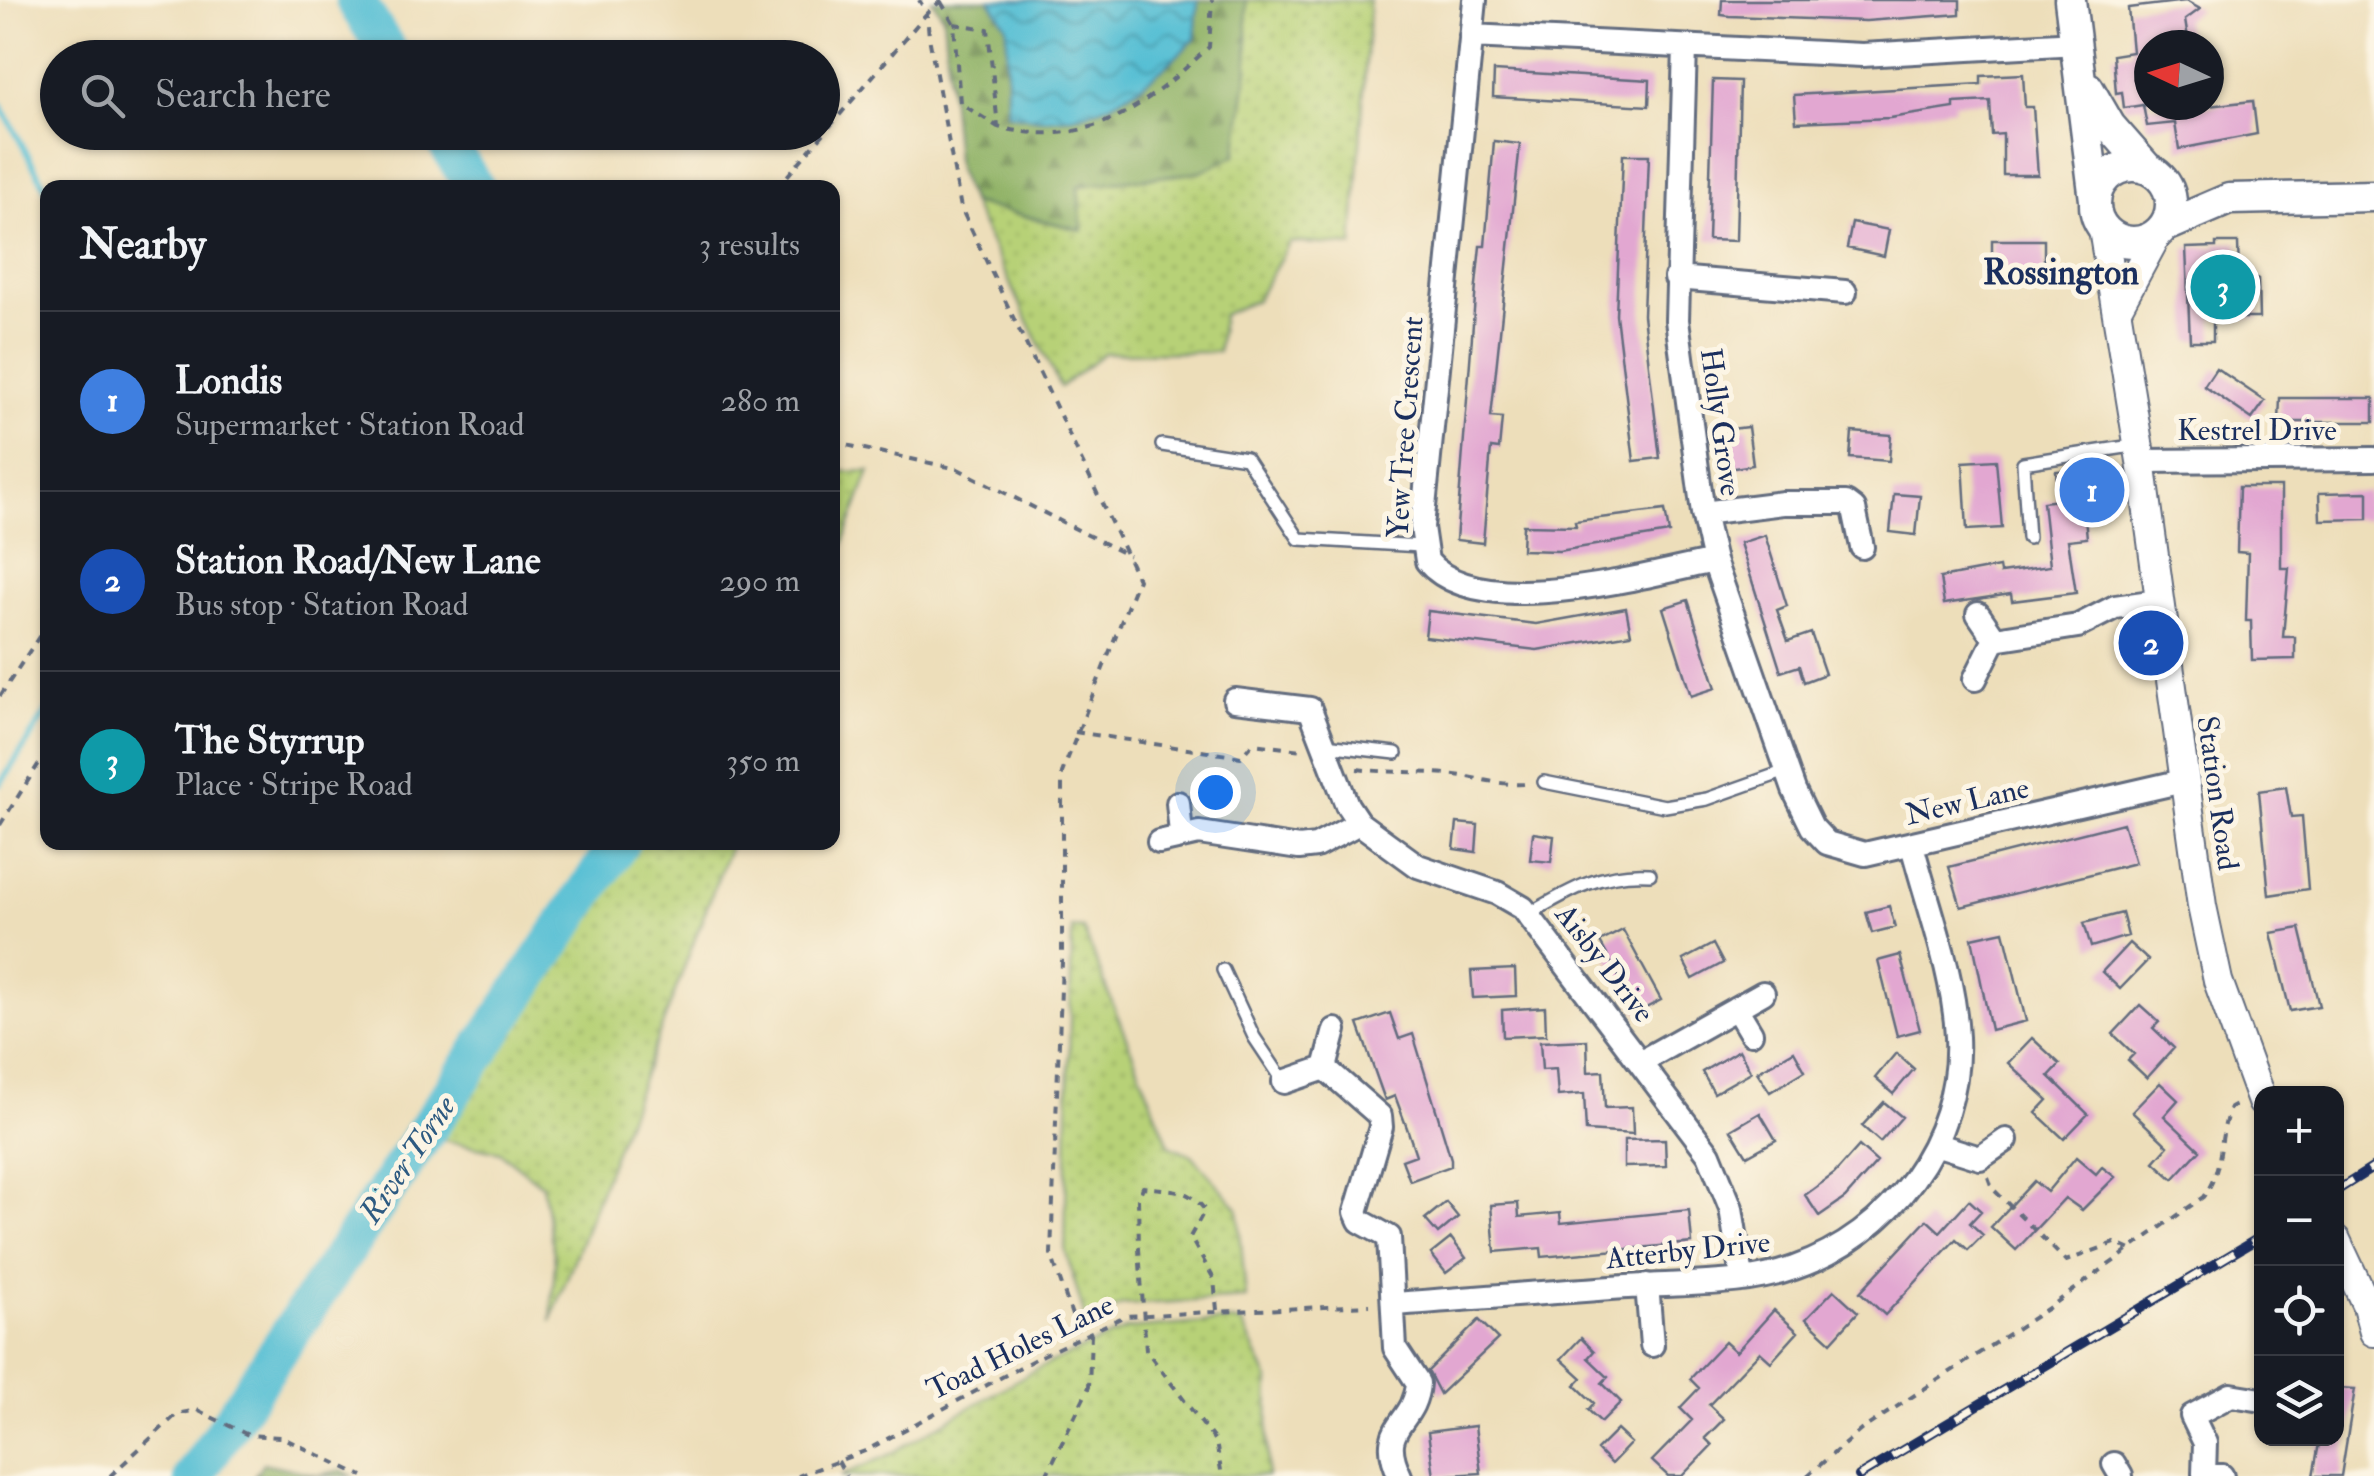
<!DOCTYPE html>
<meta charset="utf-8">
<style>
:root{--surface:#171b24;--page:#242831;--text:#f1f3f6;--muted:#9ea1a6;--line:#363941;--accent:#0f766e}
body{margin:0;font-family:"IM FELL Double Pica",serif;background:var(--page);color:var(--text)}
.controls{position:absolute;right:30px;bottom:30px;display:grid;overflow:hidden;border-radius:20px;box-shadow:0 2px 8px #0004}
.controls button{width:90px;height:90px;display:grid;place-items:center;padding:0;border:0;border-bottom:2px solid var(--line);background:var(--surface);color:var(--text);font:50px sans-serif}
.compass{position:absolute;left:2134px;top:30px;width:90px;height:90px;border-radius:50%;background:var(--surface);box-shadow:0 2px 8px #0004;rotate:274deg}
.you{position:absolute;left:1215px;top:792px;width:35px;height:35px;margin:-25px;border:8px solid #fff;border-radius:50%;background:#1a73e8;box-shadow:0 0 0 15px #1a73e833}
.badge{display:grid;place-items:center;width:65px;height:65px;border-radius:50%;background:var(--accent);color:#fff;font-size:32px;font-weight:700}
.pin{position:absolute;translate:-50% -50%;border:5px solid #fff;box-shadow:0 2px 10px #0006}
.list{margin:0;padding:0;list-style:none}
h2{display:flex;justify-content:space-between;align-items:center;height:130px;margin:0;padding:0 40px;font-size:42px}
h2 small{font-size:32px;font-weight:400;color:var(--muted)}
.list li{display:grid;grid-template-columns:65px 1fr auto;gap:30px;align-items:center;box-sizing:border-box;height:180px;padding:0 40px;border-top:2px solid var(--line)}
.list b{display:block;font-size:38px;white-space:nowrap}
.list p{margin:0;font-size:32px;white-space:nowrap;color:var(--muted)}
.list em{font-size:32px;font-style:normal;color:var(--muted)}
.icon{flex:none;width:55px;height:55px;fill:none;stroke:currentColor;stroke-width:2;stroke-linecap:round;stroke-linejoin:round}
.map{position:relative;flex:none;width:2374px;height:1476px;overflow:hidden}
.search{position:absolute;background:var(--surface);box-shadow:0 2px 8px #0004;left:40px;top:40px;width:800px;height:110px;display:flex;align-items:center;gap:25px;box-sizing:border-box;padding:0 35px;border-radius:55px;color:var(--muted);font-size:38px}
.panel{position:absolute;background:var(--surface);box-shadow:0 2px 8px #0004;left:40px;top:180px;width:800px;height:670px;border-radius:20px}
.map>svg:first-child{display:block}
.grass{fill:url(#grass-dots);stroke:#69806a;stroke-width:2.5}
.forest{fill:url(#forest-firs);stroke:#567163;stroke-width:2.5}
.water{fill:url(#water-waves);stroke:#397799;stroke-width:2.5}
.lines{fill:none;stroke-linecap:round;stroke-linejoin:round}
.stream{stroke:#57bfd4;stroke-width:6}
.river{stroke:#57bfd4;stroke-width:40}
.building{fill:#e2a7d1}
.service-casing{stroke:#646c7e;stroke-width:16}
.minor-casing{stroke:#646c7e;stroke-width:28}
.tertiary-casing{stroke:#646c7e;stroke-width:32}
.secondary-casing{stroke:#646c7e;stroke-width:35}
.path{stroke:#646c7e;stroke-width:4;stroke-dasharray:8 8;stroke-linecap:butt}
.service{stroke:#fff;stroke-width:11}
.minor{stroke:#fff;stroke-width:22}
.tertiary{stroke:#fff;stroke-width:28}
.secondary{stroke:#fff;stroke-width:30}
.rail-casing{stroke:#1b2f5e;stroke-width:10}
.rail{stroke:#fcf5e5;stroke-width:6;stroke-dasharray:19;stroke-linecap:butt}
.labels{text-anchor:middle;stroke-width:10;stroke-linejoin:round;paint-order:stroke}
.street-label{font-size:30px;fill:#1b2f5e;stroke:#fcf5e5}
.water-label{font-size:32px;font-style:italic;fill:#2d5a81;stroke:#fcf5e5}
.quarter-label{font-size:35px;font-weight:bold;fill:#1b2f5e;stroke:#fcf5e5}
</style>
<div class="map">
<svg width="2374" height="1476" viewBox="0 0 2374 1476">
<defs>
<pattern id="grass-dots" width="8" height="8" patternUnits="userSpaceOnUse" patternTransform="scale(2.5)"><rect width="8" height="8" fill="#b7d177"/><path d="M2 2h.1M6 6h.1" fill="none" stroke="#9db469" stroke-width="1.8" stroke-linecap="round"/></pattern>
<pattern id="forest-firs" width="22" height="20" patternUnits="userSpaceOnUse" patternTransform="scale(2.5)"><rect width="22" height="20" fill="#91b368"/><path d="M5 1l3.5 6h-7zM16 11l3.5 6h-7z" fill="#769259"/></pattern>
<pattern id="water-waves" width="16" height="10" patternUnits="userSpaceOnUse" patternTransform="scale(2.5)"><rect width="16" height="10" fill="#57bfd4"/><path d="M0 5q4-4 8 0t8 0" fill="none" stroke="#479caf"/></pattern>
</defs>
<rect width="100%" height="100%" fill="#fcf5e5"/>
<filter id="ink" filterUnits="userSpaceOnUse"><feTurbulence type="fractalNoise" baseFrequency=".01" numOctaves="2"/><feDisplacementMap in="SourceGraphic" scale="20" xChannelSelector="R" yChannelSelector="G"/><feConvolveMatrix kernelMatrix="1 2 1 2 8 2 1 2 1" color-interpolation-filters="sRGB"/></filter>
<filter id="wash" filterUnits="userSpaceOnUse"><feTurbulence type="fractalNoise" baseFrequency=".0048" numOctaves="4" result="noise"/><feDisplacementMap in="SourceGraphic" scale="40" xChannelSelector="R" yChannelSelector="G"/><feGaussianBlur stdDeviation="2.25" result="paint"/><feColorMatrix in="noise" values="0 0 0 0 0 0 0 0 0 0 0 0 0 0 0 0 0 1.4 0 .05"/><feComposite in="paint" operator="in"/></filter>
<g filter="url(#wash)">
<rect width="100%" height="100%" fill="#eddeba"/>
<path class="grass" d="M1246 0H1370L1353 246 1290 242 1256 300 1222 315 1218 352 1104 353 1060 387 971 203 1081 230 1077 186 1201 172 1248 69Z
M870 471 833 571V472Z
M637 843H731L551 1321 555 1261 542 1185 500 1152 429 1137Z
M1072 928 1083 929 1169 1145 1192 1155 1238 1208 1246 1298 1122 1305 1086 1322 1065 1249Z
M1230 1321 1242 1323 1269 1380 1267 1476H840L887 1456 1034 1370 1127 1329Z"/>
<path class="forest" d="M932 0H990L1007 26V113L1195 39 1198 0H1246L1248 69 1236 155 1201 172 1078 186 1082 230 971 203 957 170 943 16Z
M263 1463 319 1475 342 1470 352 1476H254Z"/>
<path class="water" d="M990 0H1198L1195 39C1141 91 1086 135 1007 113V26Z"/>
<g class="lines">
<path class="stream" d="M0 104 48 192
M0 784 48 710"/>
<path class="river" d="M355 0 392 58
M440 132 475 188
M194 1476 620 842"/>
</g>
<g id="blocks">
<path class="building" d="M1722 0H1960V14L1866 21 1729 16 1721 15Z
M2186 1 2200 9 2185 20 2189 45H2149V104L2124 108 2122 92 2116 93 2113 55 2132 52 2128 8Z
M1494 71 1650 80 1649 106 1493 97Z
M2023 74 2025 107H2033L2038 175H2003V134L1992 135 1990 101 1954 103V108L1890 118 1796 122 1794 95 1981 84V76Z
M1713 80 1740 81 1736 241 1708 240Z
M2253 101 2257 134 2179 149 2175 123 2147 126 2143 105 2199 107Z
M1494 141 1520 144 1491 417 1502 418 1499 449 1491 448 1483 543 1456 540 1476 285 1480 246H1485Z
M1623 155H1649L1643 315 1660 458 1634 461 1616 315Z
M1852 223 1889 230 1884 256 1847 248Z
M1992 240H2044V282H2019V271H1992Z
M2216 243H2238L2239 273 2258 279 2259 318H2213V341H2190L2186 248 2216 247Z
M2216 368 2265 401 2252 419 2204 386Z
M2280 398H2374V422H2279Z
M1748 427 1753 465 1728 469 1722 430Z
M1852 432 1891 435 1889 461 1850 458Z
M1996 460 2002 528 1967 530 1963 462Z
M2096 467 2098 494 2083 496 2087 538 2068 540 2076 593 2012 601 2011 594 1944 604 1940 578 1999 567 2000 573 2050 566 2043 502 2059 500 2056 471Z
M2239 487H2281V568H2289L2283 637H2295V659L2252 660 2251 621H2246L2248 553 2237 552Z
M2368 492V519L2320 520 2319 493Z
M1894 494 1920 496 1916 535 1890 532Z
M1665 510 1669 533 1559 551 1522 550 1523 525 1576 526 1575 521Z
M1765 535 1787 606 1777 610 1788 641 1811 633 1825 674 1804 682 1799 666 1781 672 1740 543Z
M1688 600 1716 688 1691 696 1663 608Z
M1626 608 1631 634 1537 650 1425 637 1428 611 1536 624Z
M2286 787 2291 817 2302 816 2308 889 2269 895 2259 791Z
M1457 823 1478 825 1476 852 1454 849Z
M2123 823 2135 863 1961 907 1949 867Z
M1533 833 1554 836 1551 862 1530 860Z
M1889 906 1895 927 1872 933 1866 912Z
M2122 913 2128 936 2091 947 2084 923Z
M2300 928 2319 1006 2290 1011 2271 933Z
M1623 930 1661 1000 1638 1012 1600 942Z
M2004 931 2026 1021 1991 1030 1972 938Z
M2129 943 2148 960 2120 989 2102 972Z
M1713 944 1723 963 1693 979 1683 960Z
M1900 955 1920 1030 1897 1036 1878 961Z
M1515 969 1516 996 1473 998 1471 971Z
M2140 1005 2159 1022 2153 1028 2174 1048 2147 1078 2128 1060 2134 1054 2113 1034Z
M1545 1007 1546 1035 1503 1037 1502 1010Z
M1390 1013 1399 1039 1413 1034 1451 1159V1166L1410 1181 1402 1160 1416 1155 1407 1128 1395 1096 1385 1100 1358 1024Z
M2032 1038 2060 1064 2049 1076 2088 1114 2064 1139 2036 1113 2048 1100 2008 1063Z
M1587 1040 1588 1072 1603 1071 1605 1108 1632 1107 1633 1134 1586 1131 1584 1094 1558 1096 1556 1069 1542 1070 1540 1042Z
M1739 1050 1751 1072 1714 1093 1702 1072Z
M1794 1051 1805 1071 1770 1092 1757 1072Z
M1896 1053 1914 1069 1893 1094 1875 1078Z
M2160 1083 2178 1100 2164 1116 2200 1150 2173 1179 2154 1162 2168 1146 2132 1112Z
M1884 1102 1902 1117 1880 1142 1862 1126Z
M1760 1113 1776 1140 1747 1156 1731 1130Z
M1665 1139 1666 1166 1624 1167V1140Z
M1859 1146 1877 1162 1845 1198 1819 1216 1805 1195 1834 1174Z
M2076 1157 2096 1174 2102 1167 2115 1177 2082 1210 2065 1198 2016 1250 1991 1227 2034 1181 2047 1192Z
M1969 1200 1981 1211 1970 1223 1983 1235 1968 1250 1956 1239 1885 1315 1860 1292 1927 1220 1940 1232Z
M1446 1202 1458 1217 1438 1234 1425 1219Z
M1518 1203 1519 1217 1560 1213 1561 1223 1689 1210 1692 1243 1542 1257 1541 1248 1495 1252 1491 1205Z
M1451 1238 1466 1258 1446 1273 1431 1254Z
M1834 1290 1858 1312 1831 1342 1806 1319Z
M1774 1310 1798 1332 1771 1362 1760 1352 1709 1405 1724 1419 1705 1438 1712 1445 1682 1476H1668L1652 1461 1692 1420 1680 1408 1699 1388 1690 1379 1725 1342 1736 1352Z
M1479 1320 1498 1339 1440 1394 1428 1371Z
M1581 1338 1594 1351 1588 1358 1608 1377 1602 1383 1621 1402 1601 1422 1588 1410 1594 1403 1575 1385 1582 1378 1561 1359Z
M2336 1388 2355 1389 2341 1476H2313L2320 1438H2336Z
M1475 1426 1481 1473 1434 1476 1428 1432Z
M1617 1430 1631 1443 1611 1464 1597 1450Z"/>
</g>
</g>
<g filter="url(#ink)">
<use href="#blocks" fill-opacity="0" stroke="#646c7e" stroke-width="2.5"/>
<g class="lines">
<g class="service-casing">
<path id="service" d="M1162 445 1246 458 1299 539 1421 546
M2028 538 2023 463 2138 445
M1325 745 1396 753
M1544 782 1665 806 1707 799 1786 771
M1529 914C1570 890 1602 871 1650 874
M1223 970 1254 1037 1284 1082"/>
</g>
<g class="minor-casing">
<path id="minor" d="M1475 0 1422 527 1427 561C1478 623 1646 575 1714 561
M1471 36 1862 55 2077 43
M1685 47 1677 320 1703 513 1714 561 1794 790 1812 827 1827 843 1865 854 2183 781
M1676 278 1845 292
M2141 461 2374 459
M1703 513 1783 503H1846L1854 509 1862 547
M1978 614 1995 639 2078 626 2115 607 2158 601
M1975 679 1995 639
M1235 700 1310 709 1347 805 1359 823
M1178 803 1181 834
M1159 842 1199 833 1299 848 1316 846 1359 823 1418 866 1497 893 1523 908 1709 1154 1731 1208 1742 1278
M1736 1008 1751 1033
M1642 1061 1763 993
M1325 1068 1380 1116 1381 1127 1356 1212 1360 1221 1389 1237 1395 1348 1418 1383C1415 1427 1375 1424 1400 1476
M1284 1082 1325 1068 1335 1030
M1935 1144 1980 1158 2006 1140
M1647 1285 1652 1345
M1395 1304C1478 1298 1561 1291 1644 1286 1693 1283 1747 1285 1794 1268 1890 1235 1962 1141 1957 1037 1954 973 1928 907 1912 845
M2114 1464 2121 1476
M2222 1476 2204 1474 2205 1443 2192 1416 2231 1395 2262 1400"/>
</g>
<g class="tertiary-casing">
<path id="tertiary" d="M2103 229 2141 461 2202 906 2218 981 2262 1102
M2118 307 2159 231
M2336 1240 2367 1306 2374 1332"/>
</g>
<g class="secondary-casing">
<path id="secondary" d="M2070 0 2095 200
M2088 88 2110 126 2146 167
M2095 204a38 38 0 1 1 76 0a38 38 0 1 1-76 0Z
M2164 227 2229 199 2374 196"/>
</g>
<path class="path" d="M942 0 927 13 929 37 961 208 1138 579 1062 773V962L1051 1254 1076 1327 1084 1337
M941 2 954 24 960 103 998 127
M954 24 988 29 998 127C1091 150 1144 107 1209 47L1212 0
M777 188 927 13 919 0
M832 442 958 469 1129 556
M0 696 48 623
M1075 732 1241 757 1252 744 1302 750
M1357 769C1387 773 1417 771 1446 774 1474 776 1498 786 1526 784
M0 825 48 749
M1988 1177 1992 1188 2066 1261 2115 1243 2131 1250
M1217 1310 1214 1279 1190 1237 1205 1210C1186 1186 1171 1191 1143 1187L1138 1199 1139 1249 1146 1350 1216 1442 1222 1476
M838 1461 846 1476
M110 1476 177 1414 197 1410 248 1435 281 1437 363 1476
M798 1476 865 1451 1039 1357 1125 1316 1370 1305
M1046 1476 1089 1387 1091 1334
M1807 1476 1861 1430 2050 1307 2203 1197C2225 1168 2217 1141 2230 1108L2238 1104"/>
<use href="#service" class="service"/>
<use href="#minor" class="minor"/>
<use href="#tertiary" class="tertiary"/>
<use href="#secondary" class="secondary"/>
<g class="rail-casing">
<path id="rail" d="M2336 1191 2374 1167
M1859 1476 2262 1236"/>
</g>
<use href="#rail" class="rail"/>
</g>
</g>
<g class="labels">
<g class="street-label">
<text transform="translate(1721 422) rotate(82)" y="10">Holly Grove</text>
<text transform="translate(1405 427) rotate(-86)" y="10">Yew Tree Crescent</text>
<text x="2257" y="440">Kestrel Drive</text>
<text transform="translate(2218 793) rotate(82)" y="10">Station Road</text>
<text transform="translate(1967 801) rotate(-13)" y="10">New Lane</text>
<text transform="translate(1605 963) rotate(52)" y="10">Aisby Drive</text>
<text transform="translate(1688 1250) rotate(-6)" y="10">Atterby Drive</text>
<text transform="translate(1020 1347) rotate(-26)" y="10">Toad Holes Lane</text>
</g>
<g class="water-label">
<text transform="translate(407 1159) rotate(-56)" y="11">River Torne</text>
</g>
<g class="quarter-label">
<text x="2061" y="284">Rossington</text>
</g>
</g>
</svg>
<div class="controls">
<button>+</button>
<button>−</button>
<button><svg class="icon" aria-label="locate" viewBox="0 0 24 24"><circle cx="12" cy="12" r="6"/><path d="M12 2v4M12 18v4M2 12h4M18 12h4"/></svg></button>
<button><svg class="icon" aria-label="layers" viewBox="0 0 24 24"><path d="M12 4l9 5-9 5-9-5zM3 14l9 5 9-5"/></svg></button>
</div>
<svg class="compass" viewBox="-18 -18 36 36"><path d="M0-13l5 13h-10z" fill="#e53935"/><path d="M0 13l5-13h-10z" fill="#9ea1a6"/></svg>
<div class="you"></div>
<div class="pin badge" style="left:2092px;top:490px;background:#3f7fe0">1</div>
<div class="pin badge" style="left:2151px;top:643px;background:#1a4fb4">2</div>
<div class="pin badge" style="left:2223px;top:287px;background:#0f9aa8">3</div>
<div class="search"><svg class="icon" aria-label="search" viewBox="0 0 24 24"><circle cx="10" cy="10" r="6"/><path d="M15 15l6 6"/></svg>Search here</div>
<section class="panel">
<h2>Nearby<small>3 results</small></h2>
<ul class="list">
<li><span class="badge" style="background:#3f7fe0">1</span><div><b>Londis</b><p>Supermarket · Station Road</p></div><em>280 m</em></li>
<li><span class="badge" style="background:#1a4fb4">2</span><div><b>Station Road/New Lane</b><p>Bus stop · Station Road</p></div><em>290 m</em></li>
<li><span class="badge" style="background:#0f9aa8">3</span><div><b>The Styrrup</b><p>Place · Stripe Road</p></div><em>350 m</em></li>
</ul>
</section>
</div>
